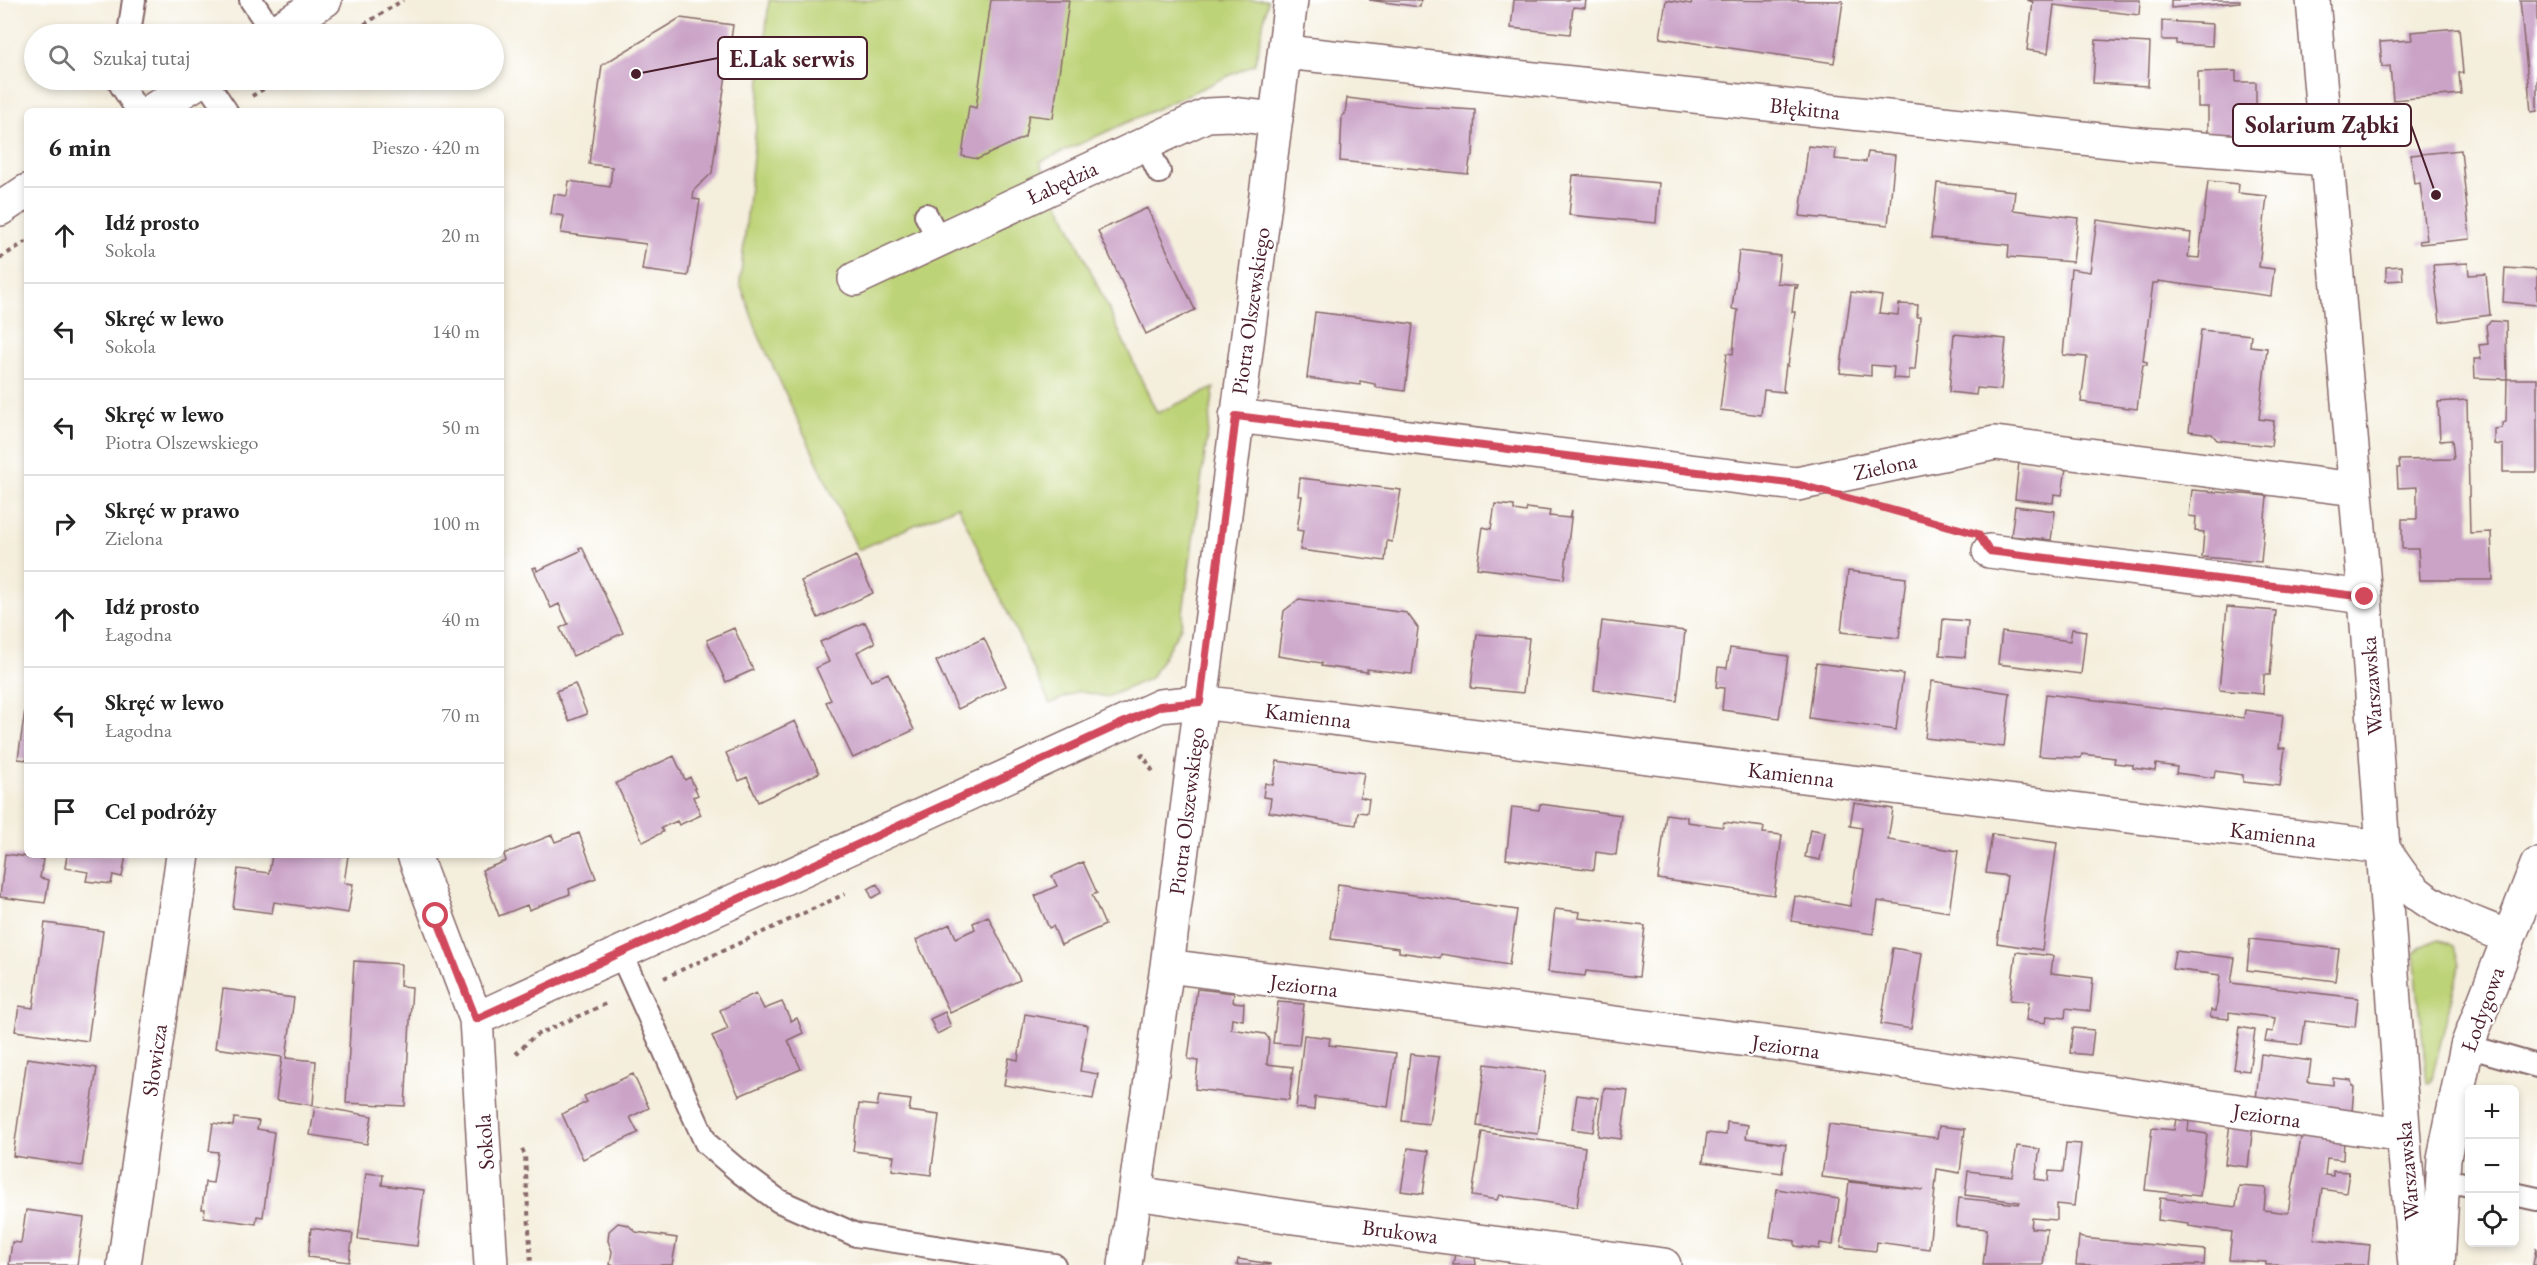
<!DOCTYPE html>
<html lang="pl">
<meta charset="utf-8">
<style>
:root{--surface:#fff;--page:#f6f6f6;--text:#222;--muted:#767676;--line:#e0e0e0}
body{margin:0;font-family:"EB Garamond",serif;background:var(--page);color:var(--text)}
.controls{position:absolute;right:18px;bottom:18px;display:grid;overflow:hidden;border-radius:9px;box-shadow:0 3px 9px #0003}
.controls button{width:54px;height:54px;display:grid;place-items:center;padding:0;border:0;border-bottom:2px solid var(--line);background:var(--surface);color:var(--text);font:30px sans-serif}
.stop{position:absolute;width:18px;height:18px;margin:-14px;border:4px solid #d1495b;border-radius:50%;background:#fff}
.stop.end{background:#d1495b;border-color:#fff;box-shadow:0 2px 6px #0008}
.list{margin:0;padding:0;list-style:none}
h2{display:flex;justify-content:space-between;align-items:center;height:78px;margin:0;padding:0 24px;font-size:26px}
h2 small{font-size:20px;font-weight:400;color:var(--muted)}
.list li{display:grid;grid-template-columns:39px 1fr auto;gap:18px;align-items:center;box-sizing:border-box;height:96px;padding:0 24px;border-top:2px solid var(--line)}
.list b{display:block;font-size:22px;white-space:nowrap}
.list p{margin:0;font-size:20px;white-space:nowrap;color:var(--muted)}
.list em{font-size:20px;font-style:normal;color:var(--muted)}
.icon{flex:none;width:33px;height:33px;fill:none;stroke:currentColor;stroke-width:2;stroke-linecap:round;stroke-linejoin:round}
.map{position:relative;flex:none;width:2537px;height:1265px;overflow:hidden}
.search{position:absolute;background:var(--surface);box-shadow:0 3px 9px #0003;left:24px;top:24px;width:480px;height:66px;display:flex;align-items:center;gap:15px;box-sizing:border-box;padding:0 21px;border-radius:33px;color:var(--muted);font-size:22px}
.panel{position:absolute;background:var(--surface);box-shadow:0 3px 9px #0003;left:24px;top:108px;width:480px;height:750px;border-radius:9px}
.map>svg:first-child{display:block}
.green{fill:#bdd377;stroke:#847951;stroke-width:1.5}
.building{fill:#caa3c7}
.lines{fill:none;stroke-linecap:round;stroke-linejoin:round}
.service-casing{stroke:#866769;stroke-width:26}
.minor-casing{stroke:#866769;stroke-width:36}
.tertiary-casing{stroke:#866769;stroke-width:36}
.secondary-casing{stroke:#866769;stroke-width:36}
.path{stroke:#866769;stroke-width:4;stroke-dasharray:4.5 4.5;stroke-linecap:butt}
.service{stroke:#fff;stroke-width:22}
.minor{stroke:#fff;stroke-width:33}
.tertiary{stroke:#fff;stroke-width:33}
.secondary{stroke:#fff;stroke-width:33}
.route{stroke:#d1495b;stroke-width:8}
.labels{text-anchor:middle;stroke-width:4.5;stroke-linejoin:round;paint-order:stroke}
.street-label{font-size:22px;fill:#4a1f2b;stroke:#fff}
.leader{fill:none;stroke:#4a1f2b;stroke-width:2}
.callout-dot{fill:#4a1f2b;stroke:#fff;stroke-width:2}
.callout{fill:#fff;stroke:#4a1f2b;stroke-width:2}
.callout-label{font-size:24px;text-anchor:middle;font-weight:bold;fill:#4a1f2b}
</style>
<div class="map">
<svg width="2537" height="1265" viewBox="0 0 2537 1265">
<rect width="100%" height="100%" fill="#fff"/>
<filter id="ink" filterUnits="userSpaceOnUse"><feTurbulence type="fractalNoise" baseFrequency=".0167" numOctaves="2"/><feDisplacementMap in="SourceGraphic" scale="12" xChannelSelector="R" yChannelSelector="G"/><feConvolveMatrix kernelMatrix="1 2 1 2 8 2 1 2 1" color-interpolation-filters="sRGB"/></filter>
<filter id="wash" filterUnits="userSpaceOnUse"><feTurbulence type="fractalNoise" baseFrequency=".008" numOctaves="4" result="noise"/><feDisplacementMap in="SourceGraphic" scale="24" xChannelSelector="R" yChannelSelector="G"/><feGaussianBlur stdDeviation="1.35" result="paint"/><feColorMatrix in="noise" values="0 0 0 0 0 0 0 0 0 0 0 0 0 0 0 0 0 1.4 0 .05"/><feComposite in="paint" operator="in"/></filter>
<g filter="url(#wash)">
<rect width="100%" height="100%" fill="#f4eedc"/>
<path class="green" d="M769 0H1268L1255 64 1040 162 1157 413 1214 388 1181 627 1151 678 1107 697 1078 691 1050 704 958 506 858 550 758 334 740 283Z
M2438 939 2453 946 2460 964 2431 1082 2427 1083 2414 953 2421 947Z"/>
<g id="blocks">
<path class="building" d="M991 0H1069L1053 118 1029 115 1025 137 978 159 962 156 969 106 976 108Z
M1369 0H1421L1420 7Z
M1514 0H1586L1585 8 1573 7 1570 34 1511 28Z
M1666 0 1691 4 1692 0 1843 1 1834 63 1660 38Z
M2027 0H2140L2139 15 2054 5 2048 53 2027 50 2033 2Z
M2171 0H2240V2L2171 8Z
M2520 0H2537V111L2531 112Z
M680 18 733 25 712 173 694 190 693 199 700 200 688 276 642 270 646 244 561 233 564 216 551 214 554 194 567 196 569 181 610 187 612 167 589 164 602 65Z
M2162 21 2213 24 2212 46 2176 44V40H2162Z
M2459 28 2463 73H2459L2461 94 2393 100 2390 66 2382 67 2380 42 2412 40 2411 32Z
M2096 40 2150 43 2148 86 2093 83Z
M2236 71V82H2256V136H2253V143L2208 136V107H2198V72Z
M1347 98 1411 106 1475 110 1473 156 1470 159 1468 174 1340 161 1342 116 1345 114Z
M1808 146 1836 149 1835 159 1866 162 1868 152 1895 155 1888 225 1800 216Z
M2461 150 2470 239 2420 244 2419 241 2427 240 2420 183 2414 184 2411 155Z
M1573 175 1659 183 1656 223 1569 215Z
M2208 181 2239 184 2238 193 2267 196 2259 267 2274 269 2271 296 2158 281V283H2153L2143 361 2147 362V365H2143L2137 409 2081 402 2087 357 2063 355 2071 269 2090 272 2097 220 2191 233 2188 257 2199 258Z
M1937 183 2015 191 2013 210 2078 218 2073 262 2008 257 2009 245 1931 238Z
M1147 208 1195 310 1146 334 1098 231Z
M1739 251 1780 256 1777 283 1798 285 1797 288 1795 287 1792 312H1795L1788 366 1786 365 1783 389 1785 392 1764 390 1761 415 1720 410 1727 353 1733 354 1735 332 1738 310 1732 309Z
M2468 263 2469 275 2486 274 2490 315 2440 322 2433 265Z
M2402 266 2403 280 2386 281V267Z
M2505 268 2537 270V305L2503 302Z
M1851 292 1882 296 1879 313 1898 315 1899 304 1918 305 1917 317H1920L1915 370H1909V379L1893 378 1894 367 1871 365V376L1840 373Z
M1315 312 1413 324 1405 391 1375 387V384L1360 381V385L1307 378Z
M2491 321 2506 322 2507 379H2537V472H2503V445L2494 444V429L2502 428V423L2506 422 2507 379 2475 378 2474 359H2481L2479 345 2488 344 2486 325Z
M2201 330 2251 335 2250 346 2267 348 2259 419 2274 421 2271 446 2217 440 2212 434 2189 431Z
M1954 334 2006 339 2001 390 1977 388 1976 395 1949 392Z
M2467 400 2470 533 2491 532 2493 580H2420L2418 549H2402V519H2417V487L2398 488 2397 468H2400L2399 460 2454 459 2452 440 2440 441 2438 402Z
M2019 462 2066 468 2062 495 2054 494 2053 503 2015 499Z
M1300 478 1401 490 1392 542 1387 541 1385 561 1300 550 1303 531 1297 530 1302 496H1298Z
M2192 490 2267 496 2261 562 2202 557 2204 532 2195 531 2196 517 2189 516Z
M1495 504 1514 506V510L1526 512 1527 508 1550 511 1549 516 1569 518 1572 510 1564 579 1477 568 1483 527 1491 529Z
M2015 506 2055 511 2051 540 2011 536Z
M582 547 623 633 573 656 560 628 568 624 559 604 551 608 533 568 536 567 537 571 580 551 579 548Z
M856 556 873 593 818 618 801 581Z
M1848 571 1906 578 1899 638 1841 632Z
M1299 599 1407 613 1418 628 1412 674 1367 669 1368 672 1321 666 1322 663 1278 656 1284 611Z
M2227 607 2276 611 2270 675H2264L2263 694 2219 690Z
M1943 619 1968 621 1965 657 1940 655Z
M1602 621 1685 631 1677 701 1594 690Z
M865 622 875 643 857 652 871 681 888 673 914 730 853 758 826 702 831 700 816 668 829 662 820 642Z
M734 628 753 670 726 682 707 640Z
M2072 629 2086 631 2081 674 1998 664 2002 632 2070 641Z
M1477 634 1529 638 1523 693 1471 688Z
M984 638 1006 686 958 709 936 661Z
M1730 648 1788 656 1779 718 1722 710 1724 688 1716 687 1718 667 1727 668Z
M1816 663 1903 674 1896 730 1809 718Z
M1932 681 2010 693 2004 747 1925 738Z
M575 684 587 714 569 721 556 691Z
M2046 694 2244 718 2245 710 2283 715 2279 748H2285L2280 786 2243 782V775L2215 771 2214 778 2176 773 2177 767 2156 764 2155 771 2133 768V765L2114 763 2115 758 2082 754 2081 758 2039 756Z
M26 703H27V760L18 759Z
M795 721 819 773 758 802 747 777 739 781 726 753Z
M674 756 685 780 690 777 698 795 693 797 701 815 679 825 677 821 661 828 663 832 643 842 616 783Z
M1277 761 1364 773 1360 797 1369 799 1367 813 1358 812 1356 825 1269 812 1271 798 1263 797 1265 783 1273 785Z
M1854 803 1893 809 1888 840 1958 851 1949 912 1878 901 1873 934 1791 921 1795 896 1850 906 1862 828 1850 826Z
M1540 804 1621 815 1616 855 1596 852 1594 870 1506 859 1512 807 1539 810Z
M1666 814 1687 817V822L1723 827 1724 822 1764 827 1763 833 1782 835 1774 895 1658 879Z
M1810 829 1825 832 1820 860 1805 857Z
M579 833 596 878 569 889 570 894 529 910 527 905 499 916 482 870 506 861 504 854 552 835 555 842Z
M1992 834 2057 843 2042 950 1997 943 2007 876 1986 873Z
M5 854 43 859 40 878 49 880 45 903 0 897Z
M67 855H126L122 877 113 875 111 884 86 881 88 872 65 868Z
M272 855 348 856 344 883 353 884 348 913 274 902 272 913 233 908 238 869 269 873Z
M1083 862 1097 893 1092 895 1105 925 1061 945 1053 926 1049 928 1035 896 1057 886 1052 876Z
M877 884 882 893 872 898 868 889Z
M1338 884 1517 910 1509 965 1441 954 1440 958 1399 952V948L1331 939Z
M1555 909 1580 912 1579 918 1645 926 1639 977 1586 971 1585 976 1548 972Z
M988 916 1020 980 950 1013 916 940 950 924 956 938 975 929 973 923Z
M45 923 103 931 88 1041 15 1031 19 1006 33 1008Z
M2250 939 2339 949 2335 981 2247 970Z
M1893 948 1922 953 1911 1029 1881 1024Z
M2175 951 2235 958 2231 983 2358 998 2355 1027 2305 1021 2302 1045 2265 1041 2267 1031 2273 1032 2275 1018 2229 1012V1019L2210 1017 2211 1010 2216 1011 2220 975 2172 969Z
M2016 952 2053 956 2051 973 2093 978 2090 1011 2066 1008 2065 1018 2047 1016 2046 1023 2026 1020 2029 1002 2010 1000Z
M354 961 401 964 400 986 412 987 405 1106 346 1103Z
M223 989 294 998 286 1058 316 1061 313 1105 276 1100 282 1057 215 1048Z
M1197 989 1234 993 1233 1002 1244 1003 1243 1020 1232 1018 1231 1029 1265 1034 1269 1039 1267 1064 1293 1067 1289 1100 1195 1089 1198 1061 1188 1059Z
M756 993 764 1009 782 1002 791 1021 797 1018 803 1033 788 1040 801 1069 739 1096 712 1036 728 1029 720 1010Z
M1278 1002 1304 1004 1299 1045 1273 1043Z
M945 1012 951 1027 937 1034 930 1019Z
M1025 1014 1088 1025 1080 1071 1098 1074 1093 1099 1004 1085 1009 1058 1018 1060Z
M2240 1027 2255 1030 2249 1071 2234 1069Z
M2073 1028 2094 1030 2091 1055 2070 1053Z
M1304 1035 1330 1038 1329 1045 1396 1053 1388 1107 1315 1097 1314 1110 1296 1108Z
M1410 1054 1439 1057 1429 1124 1402 1121Z
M2261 1054 2311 1061 2308 1082 2333 1085V1078L2351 1080 2352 1085 2354 1086 2352 1112 2256 1099Z
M27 1058 97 1068 82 1166 13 1156Z
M1485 1064 1546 1072 1538 1134 1477 1126Z
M633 1074 649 1108 630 1117 638 1133 583 1159 562 1114 587 1102 584 1096Z
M1604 1088 1628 1091 1621 1139 1598 1136Z
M1577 1095 1598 1098 1593 1132 1572 1129Z
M879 1096 911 1100 909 1111 939 1115 931 1175 892 1170 894 1156 853 1151 859 1104 877 1106Z
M315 1106 372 1116 367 1144 310 1135Z
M234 1118 259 1121 257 1129 274 1132 263 1217 257 1216 256 1224 204 1217 205 1209H202L205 1182 213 1183 215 1169 218 1152 209 1151 213 1123 233 1126Z
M2176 1119 2189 1121 2188 1131 2207 1134 2200 1196 2145 1190 2152 1128 2174 1130Z
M1727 1122 1748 1125 1746 1138 1786 1144 1782 1173 1703 1162 1707 1133 1726 1135Z
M2230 1123 2253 1126 2248 1167 2225 1164Z
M1829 1124 1937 1138 1939 1126 1965 1129 1960 1173 1937 1169 1929 1249 1877 1242 1876 1251 1841 1247 1849 1182 1924 1190 1822 1177Z
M1482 1132 1585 1147 1577 1207 1499 1195 1497 1200 1472 1196Z
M2302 1132 2344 1140 2343 1160 2327 1158 2325 1175 2333 1176V1171L2349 1172 2346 1193 2322 1189 2314 1239 2370 1245 2368 1265H2266V1262L2229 1260 2232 1232 2188 1226 2189 1224 2158 1220 2160 1198 2236 1207 2239 1186 2266 1188 2264 1210 2288 1213Z
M2066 1143 2081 1144 2074 1206 2057 1204V1220L2032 1218 2031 1228 2047 1229 2043 1265H1983L1987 1229 1956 1226 1959 1198 2019 1204 2020 1202 1965 1195 1968 1171 2012 1176 2017 1146 2040 1149 2035 1179 2048 1181 2049 1171 2063 1172Z
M1408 1148 1429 1151 1423 1194 1401 1191Z
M366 1173 383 1175 382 1185 424 1190 417 1246 358 1239Z
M1777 1189 1839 1199 1833 1245 1820 1243 1819 1249 1795 1246V1241L1770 1237Z
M26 1210 84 1218 77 1265H9L12 1242 21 1243Z
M618 1223 628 1225 636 1232 677 1238 672 1265H610L612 1251 608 1241 609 1231Z
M311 1228 353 1234 349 1262 308 1257Z
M2079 1236 2082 1238 2205 1250 2204 1265H2076Z
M2536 1248 2537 1265H2533Z
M1455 1253 1475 1256 1476 1265H1453Z
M1238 1259 1270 1264V1265H1237Z"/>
</g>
</g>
<g filter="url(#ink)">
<use href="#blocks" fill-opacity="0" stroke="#866769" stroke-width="1.5"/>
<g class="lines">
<g class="service-casing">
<path id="service" d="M251 0 273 33
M129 34 134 0
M122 80 121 85 138 111
M205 80 226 111
M2323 123 2358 120
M1145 143 1159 172
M926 215 939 240
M621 954 706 1143 741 1173 779 1201 856 1235 1054 1265
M2467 1046 2537 1066
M2443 1180 2470 1185
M2514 1194 2537 1199"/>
</g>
<g class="minor-casing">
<path id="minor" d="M1285 52 2129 143 2326 159
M855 279 1207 115 1230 114 1276 119
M1236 416 1797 484 1995 443 2355 489
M1989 551 2365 597
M414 855 476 1019 491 1265
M1167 966 1779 1044 2403 1135
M476 1019 1160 706 1200 702 2382 847
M1136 1193 1293 1217 1664 1265
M124 1265 183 855
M1125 1265 1167 966 1291 0"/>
</g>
<g class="tertiary-casing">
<path id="tertiary" d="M2313 0 2365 597 2405 1155 2415 1265
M271 34 325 0
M151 111 201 80
M0 209 27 191
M2382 847C2393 862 2403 880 2416 892 2442 914 2478 924 2508 937"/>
</g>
<g class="secondary-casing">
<path id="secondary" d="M2438 1265 2444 1158 2467 1046 2537 865"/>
</g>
<path class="path" d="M349 34 403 0
M252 96 278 80
M0 258 27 241
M1876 506 1961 530
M1140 757 1143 755 1155 775
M664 978 845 894
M516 1054 534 1036 608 1003
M522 1149 525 1155 531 1265"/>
<use href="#service" class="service"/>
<use href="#minor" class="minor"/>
<use href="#tertiary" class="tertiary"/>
<use href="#secondary" class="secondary"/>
</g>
</g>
<g class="lines" filter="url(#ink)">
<path class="route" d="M436 916 476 1019 1160 706 1200 702 1236 416 1797 484 1978 534 1989 551 2365 597"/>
</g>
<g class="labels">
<g class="street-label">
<text transform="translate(1805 108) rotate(6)" y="8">Błękitna</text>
<text transform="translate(1062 182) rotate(-25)" y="8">Łabędzia</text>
<text transform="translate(1250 311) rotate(-82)" y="8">Piotra Olszewskiego</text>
<text transform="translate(1885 466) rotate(-12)" y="8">Zielona</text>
<text transform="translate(2371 686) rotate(-94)" y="8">Warszawska</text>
<text transform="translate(1308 715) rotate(7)" y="8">Kamienna</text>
<text transform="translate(1791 774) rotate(7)" y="8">Kamienna</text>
<text transform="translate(1186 811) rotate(-83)" y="8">Piotra Olszewskiego</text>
<text transform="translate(2273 834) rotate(7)" y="8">Kamienna</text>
<text transform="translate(1304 985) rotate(7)" y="8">Jeziorna</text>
<text transform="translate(2482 1009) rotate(-70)" y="8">Łodygowa</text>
<text transform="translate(1786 1046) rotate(8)" y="8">Jeziorna</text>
<text transform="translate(154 1060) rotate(-82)" y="8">Słowicza</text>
<text transform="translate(2267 1115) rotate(8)" y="8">Jeziorna</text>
<text transform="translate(484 1142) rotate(-94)" y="8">Sokola</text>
<text transform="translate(2407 1171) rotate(-95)" y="8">Warszawska</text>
<text transform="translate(1400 1231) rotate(7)" y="8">Brukowa</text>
</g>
</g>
<path class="leader" d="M636 74L718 58M2436 195L2411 125"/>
<g class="callout-dot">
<circle cx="636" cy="74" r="6"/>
<circle cx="2436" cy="195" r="6"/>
</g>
<g class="callout">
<rect x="718" y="37" width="149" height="42" rx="6"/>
<rect x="2233" y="104" width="178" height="42" rx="6"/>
</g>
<g class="callout-label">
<text x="792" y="67">E.Lak serwis</text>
<text x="2322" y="133">Solarium Ząbki</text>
</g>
</svg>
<div class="controls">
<button>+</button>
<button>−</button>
<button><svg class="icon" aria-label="locate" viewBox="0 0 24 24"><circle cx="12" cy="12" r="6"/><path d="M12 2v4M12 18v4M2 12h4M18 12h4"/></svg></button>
</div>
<div class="stop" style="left:436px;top:916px"></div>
<div class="stop end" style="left:2365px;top:597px"></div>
<div class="search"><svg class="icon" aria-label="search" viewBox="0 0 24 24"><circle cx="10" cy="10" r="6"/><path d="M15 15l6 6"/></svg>Szukaj tutaj</div>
<section class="panel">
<h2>6 min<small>Pieszo · 420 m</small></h2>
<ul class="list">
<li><svg class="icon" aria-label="ahead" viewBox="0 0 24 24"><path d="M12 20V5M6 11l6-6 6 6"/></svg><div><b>Idź prosto</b><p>Sokola</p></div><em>20 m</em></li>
<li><svg class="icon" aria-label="left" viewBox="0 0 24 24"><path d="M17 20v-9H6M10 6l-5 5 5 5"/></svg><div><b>Skręć w lewo</b><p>Sokola</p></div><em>140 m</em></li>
<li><svg class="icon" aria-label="left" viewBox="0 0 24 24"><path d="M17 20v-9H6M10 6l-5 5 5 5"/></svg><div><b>Skręć w lewo</b><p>Piotra Olszewskiego</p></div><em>50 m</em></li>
<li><svg class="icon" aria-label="right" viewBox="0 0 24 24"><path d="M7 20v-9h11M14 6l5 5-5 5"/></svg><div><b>Skręć w prawo</b><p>Zielona</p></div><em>100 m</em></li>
<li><svg class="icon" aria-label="ahead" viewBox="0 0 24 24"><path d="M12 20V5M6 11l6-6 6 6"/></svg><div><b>Idź prosto</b><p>Łagodna</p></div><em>40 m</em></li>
<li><svg class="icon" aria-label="left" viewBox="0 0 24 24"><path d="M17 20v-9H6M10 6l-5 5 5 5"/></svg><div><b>Skręć w lewo</b><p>Łagodna</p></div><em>70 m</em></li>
<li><svg class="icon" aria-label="arrive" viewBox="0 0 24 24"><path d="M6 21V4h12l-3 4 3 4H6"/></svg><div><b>Cel podróży</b></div></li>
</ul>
</section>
</div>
